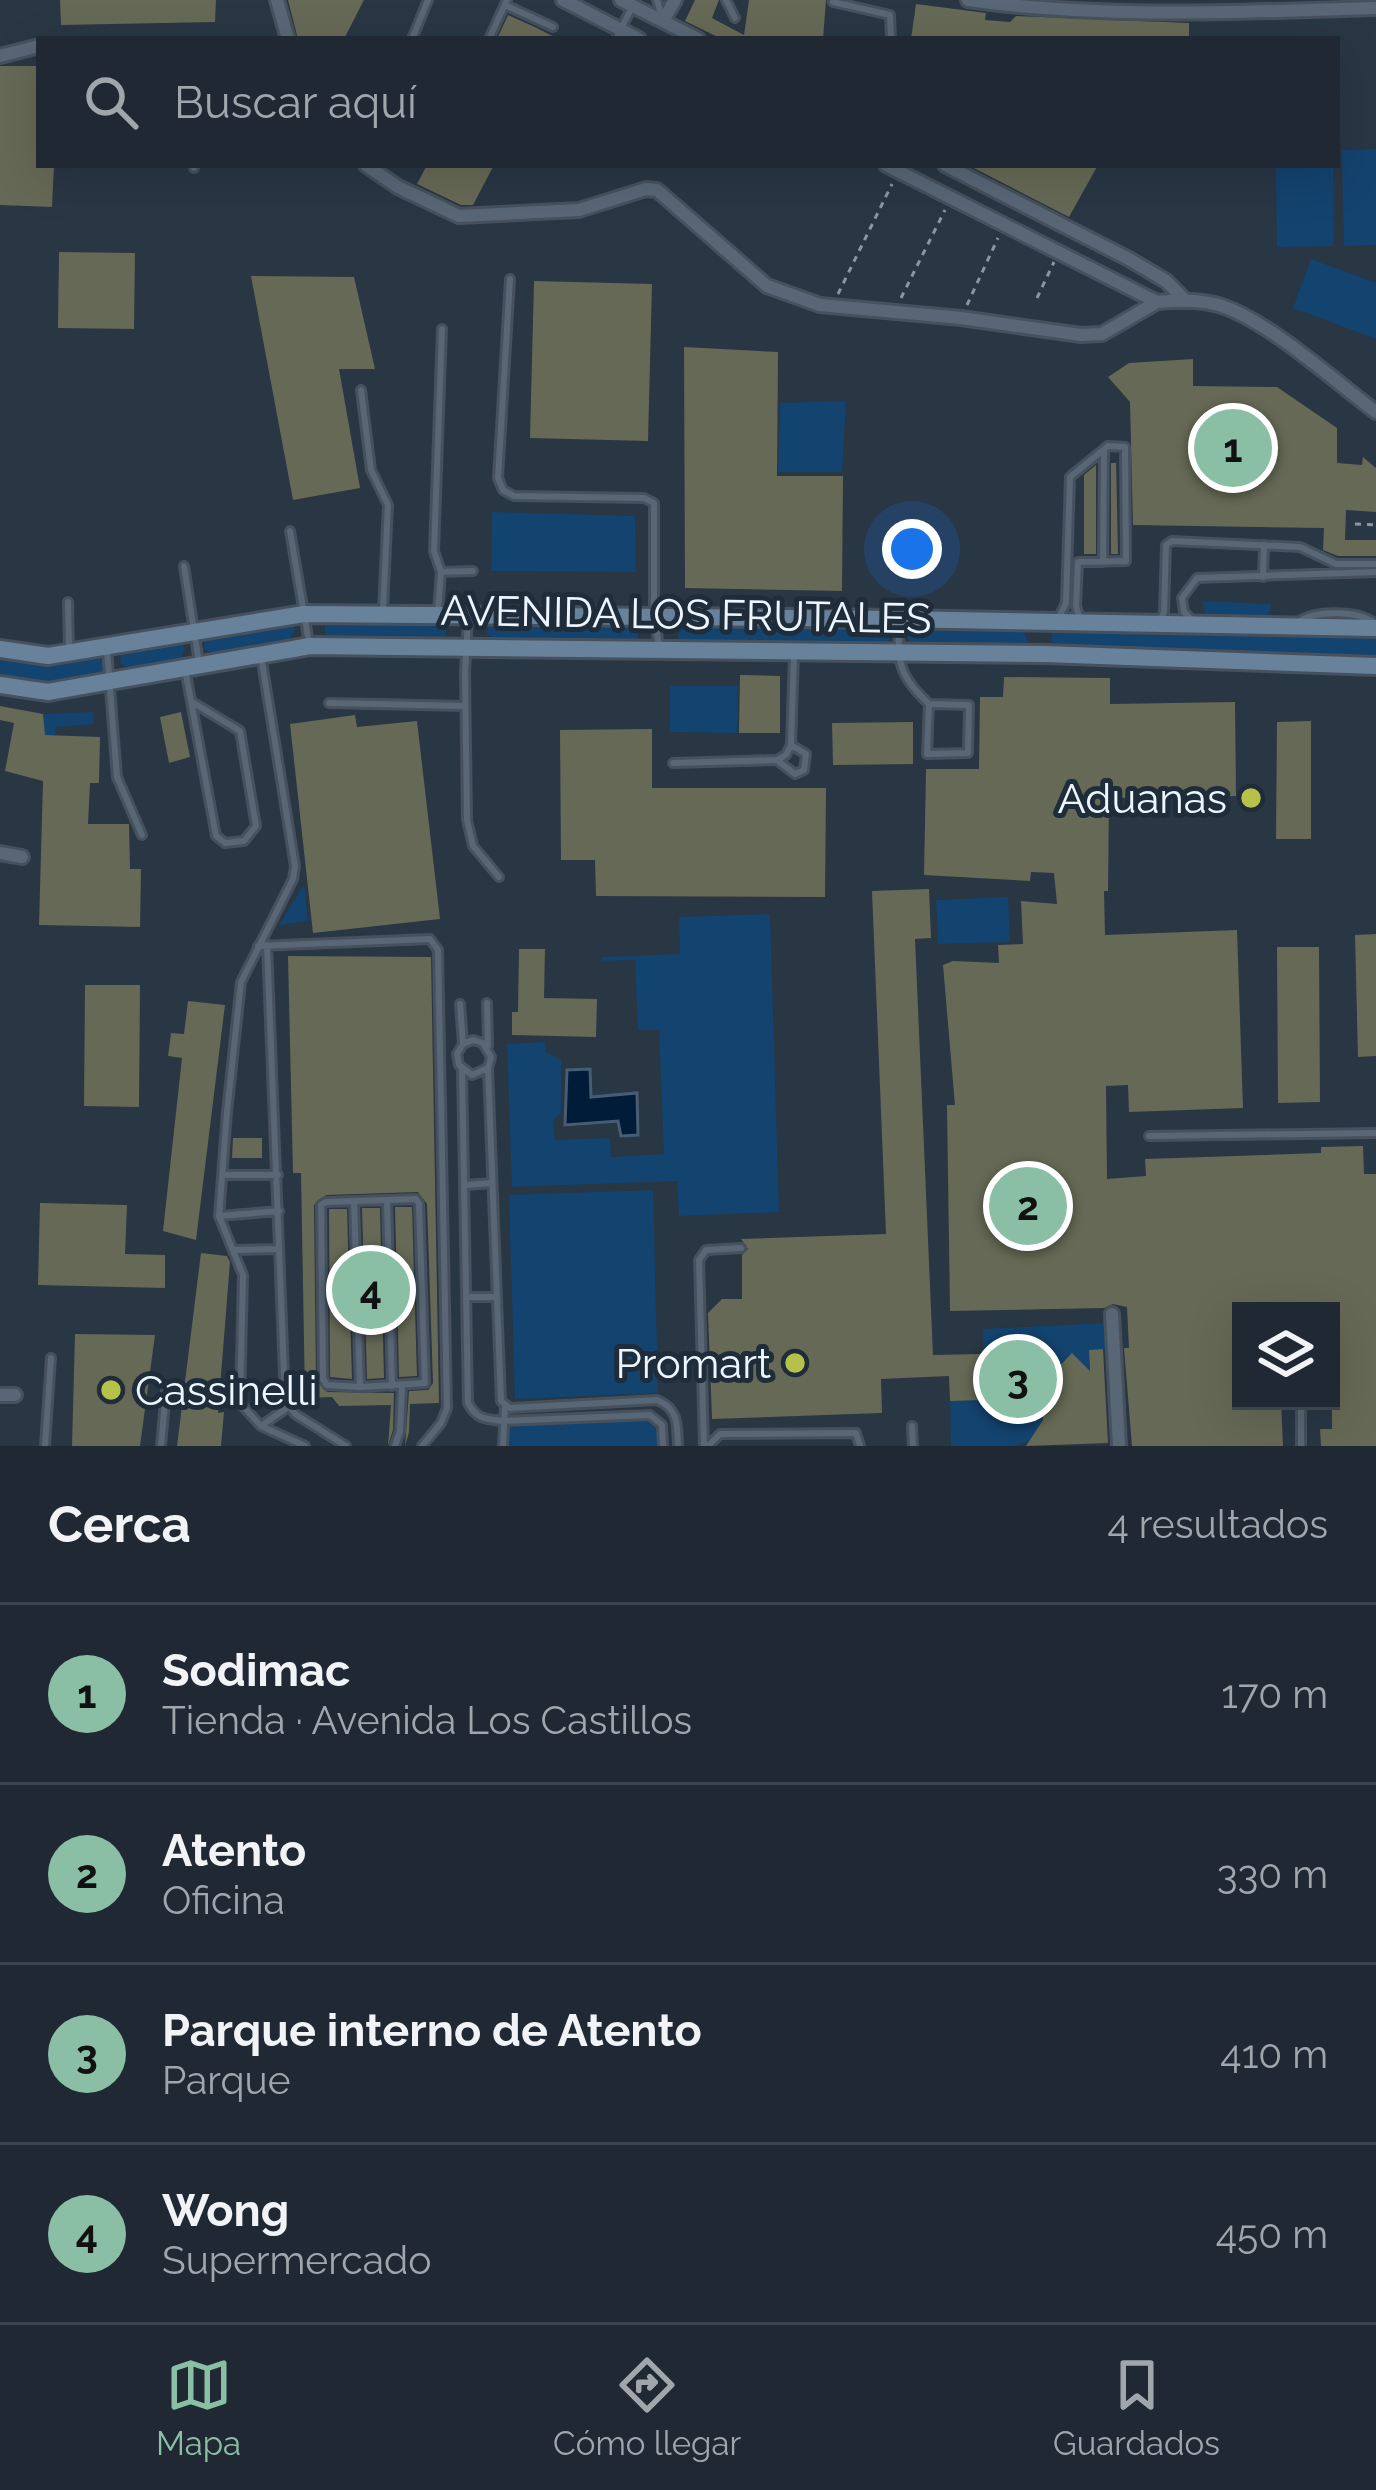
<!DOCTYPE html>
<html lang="es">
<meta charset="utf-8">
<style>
:root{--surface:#1f2833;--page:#27303b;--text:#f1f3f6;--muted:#a1a6ac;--line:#3c444e;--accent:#8abfa5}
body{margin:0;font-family:Raleway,sans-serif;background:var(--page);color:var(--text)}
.controls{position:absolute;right:36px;bottom:36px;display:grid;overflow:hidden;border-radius:0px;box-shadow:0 12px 48px #0002}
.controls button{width:108px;height:108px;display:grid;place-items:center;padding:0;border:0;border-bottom:3px solid var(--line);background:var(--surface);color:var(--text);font:60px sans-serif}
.you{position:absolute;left:912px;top:549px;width:42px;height:42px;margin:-30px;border:9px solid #fff;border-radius:50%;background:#1a73e8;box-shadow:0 0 0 18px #1a73e833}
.badge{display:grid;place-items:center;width:78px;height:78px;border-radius:50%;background:var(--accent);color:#111;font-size:39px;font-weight:700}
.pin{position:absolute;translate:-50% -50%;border:6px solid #fff;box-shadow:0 3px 12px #0006}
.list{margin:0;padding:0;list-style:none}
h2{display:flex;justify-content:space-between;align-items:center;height:156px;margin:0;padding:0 48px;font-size:51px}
h2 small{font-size:39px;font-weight:400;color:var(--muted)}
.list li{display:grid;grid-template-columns:78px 1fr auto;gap:36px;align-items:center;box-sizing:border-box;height:180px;padding:0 48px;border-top:3px solid var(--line)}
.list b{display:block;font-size:45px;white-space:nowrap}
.list p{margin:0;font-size:39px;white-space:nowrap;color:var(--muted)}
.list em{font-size:39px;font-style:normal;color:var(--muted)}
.icon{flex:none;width:66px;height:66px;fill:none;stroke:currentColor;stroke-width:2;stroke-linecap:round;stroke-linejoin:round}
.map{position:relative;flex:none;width:1376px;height:1446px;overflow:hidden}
.search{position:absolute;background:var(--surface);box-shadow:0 12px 48px #0002;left:36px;right:36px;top:36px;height:132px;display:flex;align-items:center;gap:30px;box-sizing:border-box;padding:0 42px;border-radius:0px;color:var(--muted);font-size:45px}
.sheet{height:876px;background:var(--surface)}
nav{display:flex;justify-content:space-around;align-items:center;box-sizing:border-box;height:168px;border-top:3px solid var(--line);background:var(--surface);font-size:33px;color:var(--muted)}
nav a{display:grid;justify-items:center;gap:6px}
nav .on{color:var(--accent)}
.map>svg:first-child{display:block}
.green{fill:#13436f}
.water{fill:#001c39;stroke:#475d74;stroke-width:3}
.building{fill:#666955}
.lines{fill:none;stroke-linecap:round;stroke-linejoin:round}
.lane-casing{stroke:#46515d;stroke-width:12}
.street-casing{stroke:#46515d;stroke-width:18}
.secondary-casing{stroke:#46515d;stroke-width:22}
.path{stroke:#8b96a1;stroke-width:3;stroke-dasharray:6 6;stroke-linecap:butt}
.lane{stroke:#586676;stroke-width:6}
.street{stroke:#586676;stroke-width:12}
.secondary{stroke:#69829c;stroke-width:16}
.poi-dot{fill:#b6c149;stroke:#1f2c39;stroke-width:4.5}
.labels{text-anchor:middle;stroke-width:10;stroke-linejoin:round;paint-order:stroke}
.street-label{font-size:42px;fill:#edf6ff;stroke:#1f2c39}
.poi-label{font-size:42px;fill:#edf6ff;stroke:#1f2c39;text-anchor:end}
</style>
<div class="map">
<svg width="1376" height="1446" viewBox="0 0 1376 1446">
<rect width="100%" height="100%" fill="#293644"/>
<path class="green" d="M1376 149V245L1344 246 1342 150Z
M1276 165H1333L1334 246 1277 247Z
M1311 259 1376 283V339L1293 308Z
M846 401 842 472H778L780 403Z
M492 512 635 516 636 572 491 571Z
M1202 601 1271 604V610L1263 619 1206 616Z
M325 618 445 620 446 636 325 635Z
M488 622 638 623V640L492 637 487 635Z
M287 623 296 629 289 639 213 653 203 649 205 638Z
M682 626 885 627 891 637 885 645 681 641 678 637Z
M914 626 1022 628 1028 642 1025 646H916L907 639Z
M1053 629 1376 634V656L1059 647 1051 641Z
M179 641 185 648 181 659 129 668 120 663 121 652Z
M97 656 104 662 102 674 40 683 0 676V658L50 666Z
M670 686H738L737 733 670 732Z
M94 712 93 724 56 727 54 745 45 746 43 714Z
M304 884 308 921 279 925Z
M1008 897 1010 942 938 944 936 900Z
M770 914 779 1212 679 1216 677 1181 512 1187 507 1044 545 1042V1052L561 1060V1113L553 1120 555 1140 610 1138 611 1157 664 1154 659 1030H638L635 960 602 961V957L680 954 679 917Z
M653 1190 658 1393 515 1399 509 1195Z
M1106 1323 1108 1349 1089 1350 1090 1371 1072 1353 1056 1369 1053 1394 1040 1395 1043 1420 1030 1441 1014 1446H951L950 1401 984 1399 983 1329Z
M651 1415 659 1424 660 1446H506L503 1419Z"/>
<path class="water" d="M590 1069 591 1097 637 1093 638 1135 621 1136 618 1121 565 1125 567 1070Z"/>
<path class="building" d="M60 0H216L215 22 61 25Z
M288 0H364L344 39H298Z
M695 0H719L712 18 744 35 749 0H826L823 39H722L685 21Z
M916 4 986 13 985 20 1010 22 1016 16 1189 23V39H911Z
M508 15 537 28 558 39H497Z
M0 66H39V165H54L52 207 0 205Z
M427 165H494L473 205H461L417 184Z
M968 165H1098L1069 217Z
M59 252 135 253 134 329 58 328Z
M251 276 354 277 375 369H339L360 488 293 500Z
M534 281 652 284 648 441 530 438Z
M684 347 778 352 777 476H843L842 591 685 588Z
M1193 359V386L1277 387 1337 428V463L1362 465 1363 457 1376 468V512L1346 510 1345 540H1376V556H1338L1323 550 1324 528 1133 525 1130 402 1108 377 1129 363Z
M1116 457 1118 554H1111V463H1116Z
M1096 465V554H1084V475Z
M740 675 780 676V733H739Z
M1004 677 1110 678V704L1235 702 1236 796 1109 798 1108 891H1104L1105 935 1237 930 1243 1108 1129 1112 1128 1085 1106 1086 1107 1179 1146 1176 1145 1159 1321 1153V1147L1363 1146 1364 1174H1376V1446H1321L1320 1429H1332L1331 1311H1241V1401H1281L1283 1446H1132L1124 1348H1129L1127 1307 1113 1304 1104 1308 950 1311 947 1105H955L943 965 953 961 999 963 998 945 1023 944 1021 901 1057 904 1054 873 1031 872 1030 881 924 875 926 769H979L980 697H1003Z
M0 706 43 714 45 735 100 737 99 783H90L88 824H129L130 869H141L140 927 39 925 43 781 5 771 14 723 0 720Z
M181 712 190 757 169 763 160 717Z
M355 715 357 727 417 721 440 919 313 933 290 724Z
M1311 721V839H1276L1277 722Z
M913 722V764L833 765 832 723Z
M652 729V788H826L825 897 596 896 595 860H561L560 730Z
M929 889 931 938 915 939 933 1355 982 1354 984 1400 950 1401 949 1376 881 1379 882 1413 712 1419 708 1313 722 1299H742V1255L748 1249 741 1239 886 1234 872 891Z
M1376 934V1056L1358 1057 1355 935Z
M1277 947H1319L1320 1102 1278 1103Z
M519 949H545L544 998 597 999 596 1037 512 1035V1012H518Z
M288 956 431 957 439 1403 410 1404 409 1432 405 1446 409 1391 428 1390 433 1383 427 1204 418 1192 326 1195 314 1205 316 1380 327 1392 394 1393 393 1430 388 1446 391 1405 339 1406 332 1397 305 1398 301 1173H293Z
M85 985H140L139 1107 84 1106Z
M188 1001 225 1005 196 1240 163 1231 182 1058 168 1056 171 1033 184 1034Z
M233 1138H262V1158H232Z
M40 1203 127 1205 125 1254 165 1255V1288L38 1285Z
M395 1207H412L417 1376 399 1377Z
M362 1208H380L384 1378 367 1379Z
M329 1209H347L352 1379 330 1377Z
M201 1253 227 1256 230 1262 218 1413 224 1412 221 1446H177Z
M75 1334 155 1335 140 1446H72Z
M1103 1349 1108 1443 1026 1446 1043 1420 1040 1395 1053 1394V1373L1072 1353 1090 1371 1089 1350Z"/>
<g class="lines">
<g class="lane-casing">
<path id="lane" d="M657 0 662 18
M726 0 735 18
M833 2 890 15 891 39
M505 5 553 27
M412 39 428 0
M489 39 507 0
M616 39 631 9
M194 168V165
M510 279 498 478 503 490 514 496 644 498 654 503V616L659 645
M361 390 371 470 388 505 383 610
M290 531 309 643
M1103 562 1104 452
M184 566 199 663
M441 572 473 571
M1263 577 1264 545
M68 602 69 649
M438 610 441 572 434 551 442 329
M1059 617 1066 603 1070 477 1108 446 1125 447 1126 561 1078 562 1076 606 1079 616
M468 618 465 672 467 820 473 846 499 877
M1161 619 1164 612 1166 545 1172 541 1300 547 1336 564H1376
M1191 619 1184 612 1182 598 1197 578 1376 572
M1300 621C1316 610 1357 611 1373 622
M899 622C898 663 898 675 929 704L969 705 968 753 927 754 929 704
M107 650 117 777 142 835
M261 656 295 866 293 879 241 982 227 1112 219 1216 243 1275 240 1403 261 1426 305 1446
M185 669 216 836 225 843 244 841 256 826 240 731 192 702
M329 703 465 706
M778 761 795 774 804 770 806 754 791 745
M673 763 777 760 786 755 791 745 794 655
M267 945 285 1399 295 1414 346 1446
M258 946 430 939 438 950 447 1408 441 1423 422 1446
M487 1003 488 1046
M460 1004 463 1044 457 1054 459 1065 472 1075 488 1068
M463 1044 473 1040 483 1043 491 1057 488 1068 501 1401 510 1408 657 1400C679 1409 677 1425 678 1446
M462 1070 468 1403C477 1420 486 1419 503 1421L650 1415 662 1425 663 1446
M1149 1136 1376 1133
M223 1175H278
M466 1185 492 1183
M416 1199 419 1204 425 1383 360 1387 327 1385 323 1379 321 1205 326 1202Z
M387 1200 392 1386
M354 1201 360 1387
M219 1216 279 1211
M234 1250 279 1249
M469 1297H497
M1301 1411V1446
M261 1426 288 1407
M912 1426 913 1446
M45 1446 51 1358
M161 1446 166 1391
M395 1446 400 1431 402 1386
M503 1446 505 1405
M704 1446 699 1260 706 1250 741 1248
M708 1446 720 1434 856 1433 860 1446"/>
</g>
<g class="street-casing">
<path id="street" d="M277 0 288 39
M563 0 639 39
M621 0 698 39
M968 0C1100 19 1243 12 1376 8
M663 21 675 0
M0 56 39 46
M366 165 398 187 459 216 579 210 646 189 657 190 767 286 820 305 961 318 1081 335 1102 334 1157 302
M886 165 1157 302C1178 300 1201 299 1222 306 1271 323 1333 380 1376 412
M945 165 1129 259 1166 281 1185 300
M0 853 22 857
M1112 1314 1119 1446
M0 1395H15"/>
</g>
<g class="secondary-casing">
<path id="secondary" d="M0 649 48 656 304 614 899 619 1376 628
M0 685 48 692 310 646 1045 654 1376 666"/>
</g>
<path class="path" d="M838 294 892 184
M901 298 945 210
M1037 298 1054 262
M967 305 998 238
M1355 524 1376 525"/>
<use href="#lane" class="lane"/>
<use href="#street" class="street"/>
<use href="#secondary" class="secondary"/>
</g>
<g class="poi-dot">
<circle cx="1251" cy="798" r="12"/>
<circle cx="795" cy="1363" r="12"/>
<circle cx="111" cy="1390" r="12"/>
</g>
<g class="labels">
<g class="street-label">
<text transform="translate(686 614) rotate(1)" y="15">AVENIDA LOS FRUTALES</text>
</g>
<g class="poi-label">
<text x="1227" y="813">Aduanas</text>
<text x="771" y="1378">Promart</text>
<text x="135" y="1405" text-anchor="start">Cassinelli</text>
</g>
</g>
</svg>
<div class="controls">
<button><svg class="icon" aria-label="layers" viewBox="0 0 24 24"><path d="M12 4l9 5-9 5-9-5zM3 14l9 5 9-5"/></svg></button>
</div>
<div class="you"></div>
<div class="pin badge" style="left:1233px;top:448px">1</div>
<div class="pin badge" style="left:1028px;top:1206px">2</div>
<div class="pin badge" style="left:1018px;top:1379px">3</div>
<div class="pin badge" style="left:371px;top:1290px">4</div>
<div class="search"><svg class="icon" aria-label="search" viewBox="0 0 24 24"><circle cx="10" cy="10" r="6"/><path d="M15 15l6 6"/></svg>Buscar aquí</div>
</div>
<section class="sheet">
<h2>Cerca<small>4 resultados</small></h2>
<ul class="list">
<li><span class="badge">1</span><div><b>Sodimac</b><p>Tienda · Avenida Los Castillos</p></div><em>170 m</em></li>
<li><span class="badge">2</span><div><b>Atento</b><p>Oficina</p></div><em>330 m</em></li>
<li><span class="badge">3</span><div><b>Parque interno de Atento</b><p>Parque</p></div><em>410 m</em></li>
<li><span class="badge">4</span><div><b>Wong</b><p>Supermercado</p></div><em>450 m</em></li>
</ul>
</section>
<nav>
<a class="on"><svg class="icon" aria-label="map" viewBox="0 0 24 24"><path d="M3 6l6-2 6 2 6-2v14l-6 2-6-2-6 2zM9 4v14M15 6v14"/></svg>Mapa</a>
<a><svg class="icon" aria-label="directions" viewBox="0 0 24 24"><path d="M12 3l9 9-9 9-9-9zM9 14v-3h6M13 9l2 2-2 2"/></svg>Cómo llegar</a>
<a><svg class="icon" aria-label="saved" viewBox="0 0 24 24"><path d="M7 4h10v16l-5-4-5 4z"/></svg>Guardados</a>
</nav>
